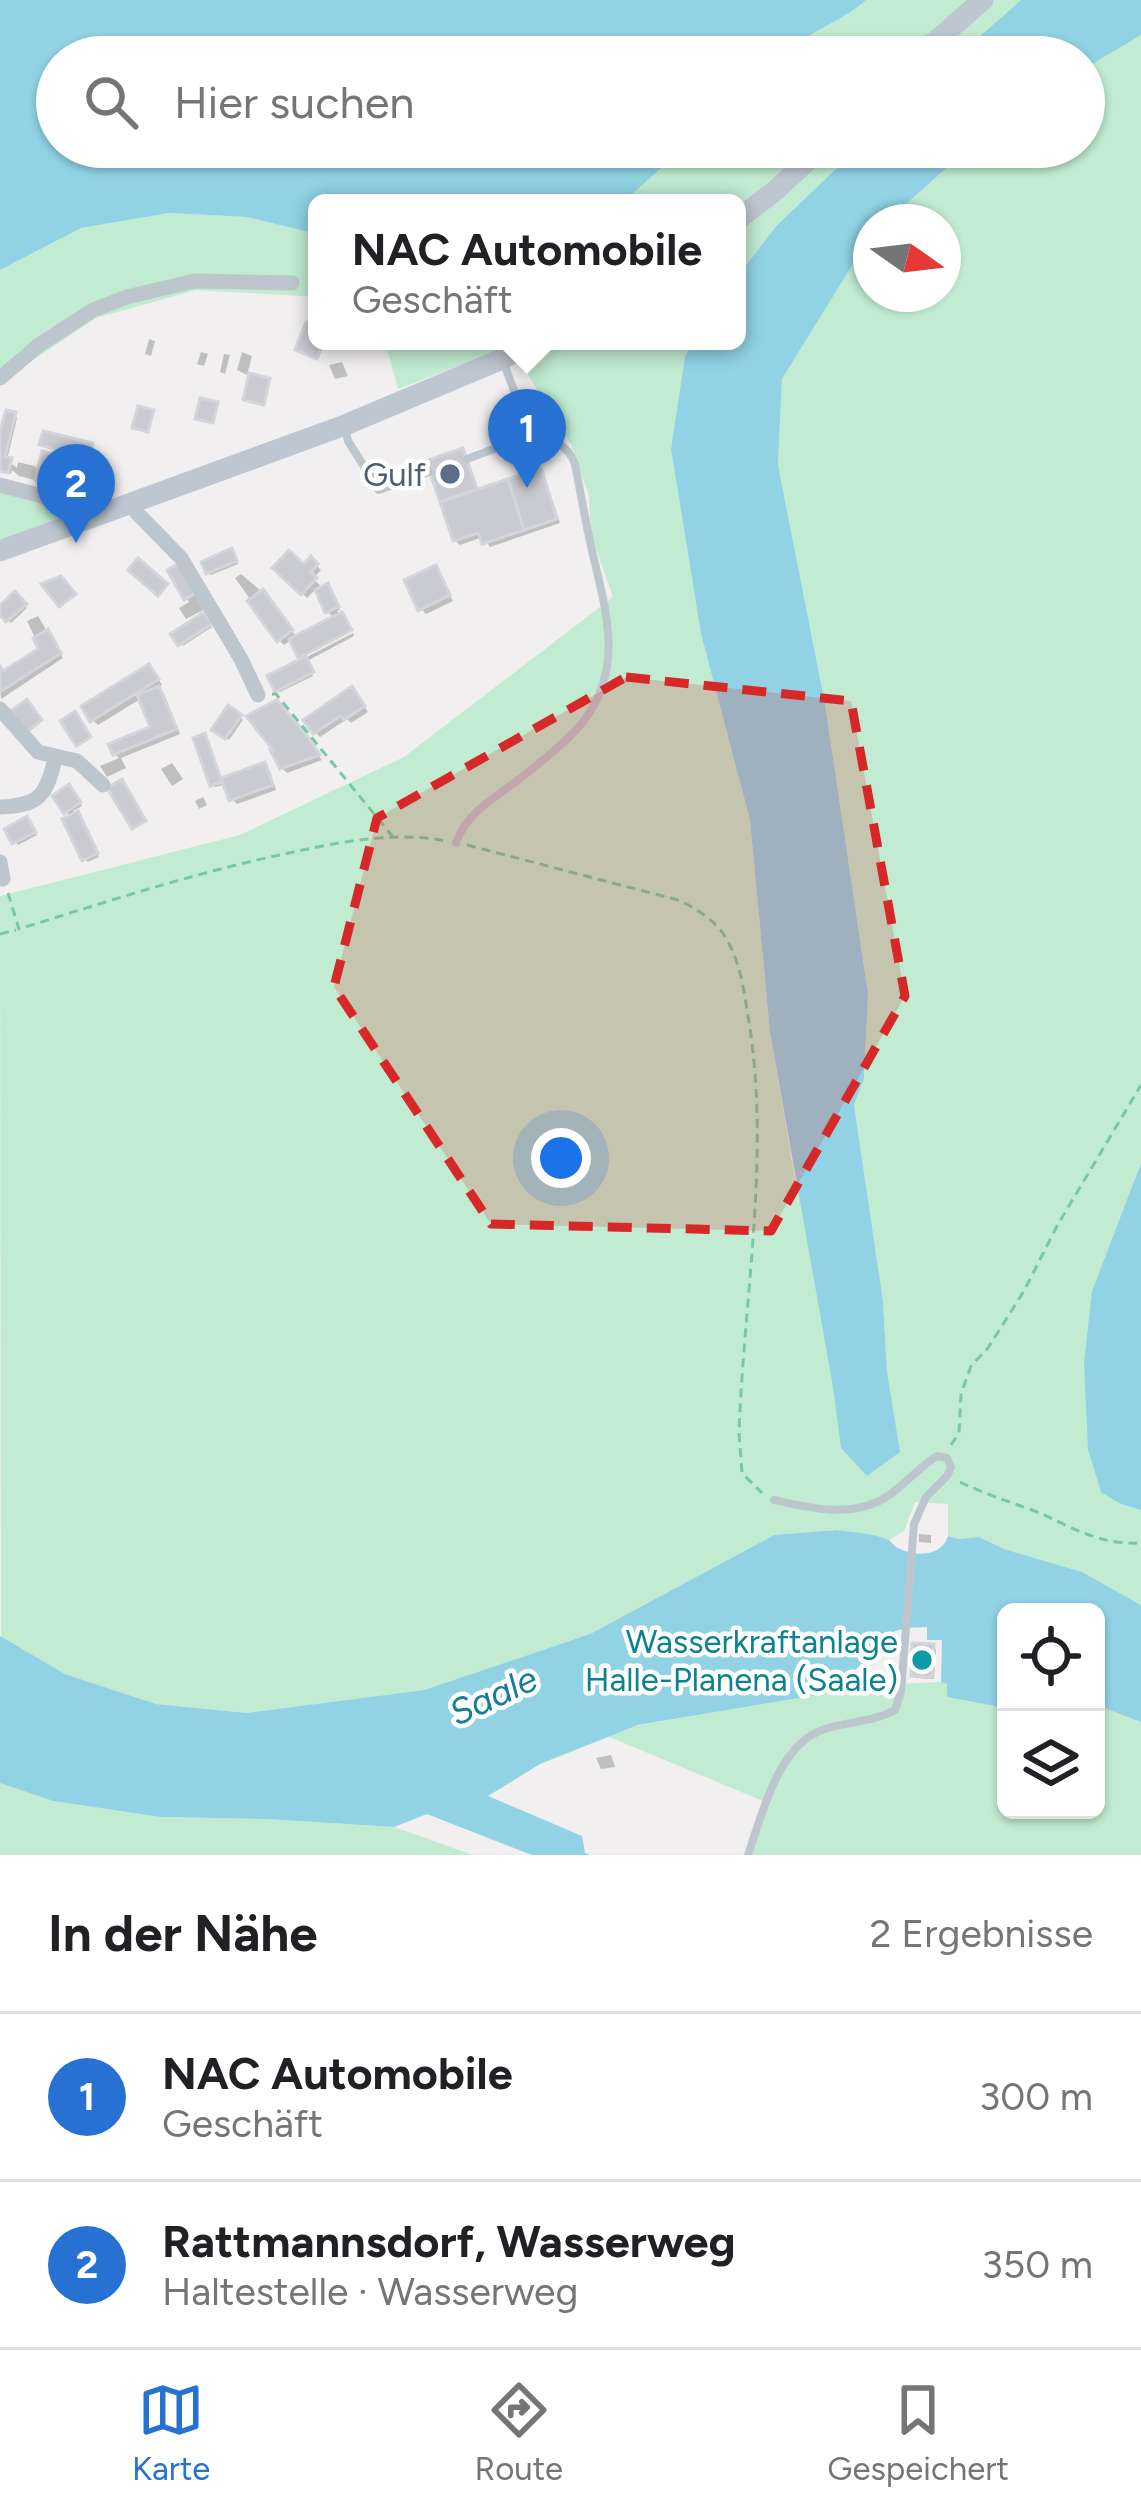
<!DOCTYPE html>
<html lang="de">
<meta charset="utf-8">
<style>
:root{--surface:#fff;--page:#f6f6f6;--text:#202124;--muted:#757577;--line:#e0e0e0;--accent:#2771d3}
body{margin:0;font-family:Figtree,sans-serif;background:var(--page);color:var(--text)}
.controls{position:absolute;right:36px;bottom:36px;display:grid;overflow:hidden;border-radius:18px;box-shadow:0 3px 9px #0004}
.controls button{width:108px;height:108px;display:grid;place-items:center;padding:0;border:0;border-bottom:3px solid var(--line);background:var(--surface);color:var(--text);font:60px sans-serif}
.compass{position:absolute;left:853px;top:204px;width:108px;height:108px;border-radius:50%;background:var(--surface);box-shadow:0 3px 9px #0004;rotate:104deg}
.you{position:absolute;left:561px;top:1158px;width:42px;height:42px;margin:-30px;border:9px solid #fff;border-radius:50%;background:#1a73e8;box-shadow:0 0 0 18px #1a73e833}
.badge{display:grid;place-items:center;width:78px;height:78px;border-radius:50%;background:var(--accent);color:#fff;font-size:39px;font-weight:700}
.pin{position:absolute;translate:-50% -99px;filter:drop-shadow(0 3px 6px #0008)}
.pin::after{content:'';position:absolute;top:63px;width:42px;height:36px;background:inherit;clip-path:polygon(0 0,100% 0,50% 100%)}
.popup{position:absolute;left:308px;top:194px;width:438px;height:156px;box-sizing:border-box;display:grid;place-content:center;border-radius:18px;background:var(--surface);filter:drop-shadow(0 3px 9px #0005);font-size:39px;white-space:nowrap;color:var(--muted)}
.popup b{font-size:45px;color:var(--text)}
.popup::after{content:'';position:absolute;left:50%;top:100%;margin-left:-24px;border:24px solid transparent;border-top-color:var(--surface)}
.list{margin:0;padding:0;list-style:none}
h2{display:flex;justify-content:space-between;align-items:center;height:156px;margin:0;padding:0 48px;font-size:51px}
h2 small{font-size:39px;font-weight:400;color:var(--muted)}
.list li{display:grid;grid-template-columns:78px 1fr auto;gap:36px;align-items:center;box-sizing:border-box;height:168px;padding:0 48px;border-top:3px solid var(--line)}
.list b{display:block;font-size:45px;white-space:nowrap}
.list p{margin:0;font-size:39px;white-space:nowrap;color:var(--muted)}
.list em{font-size:39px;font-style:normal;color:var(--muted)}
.icon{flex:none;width:66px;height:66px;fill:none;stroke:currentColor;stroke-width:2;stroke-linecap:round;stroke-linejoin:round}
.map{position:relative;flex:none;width:1141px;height:1855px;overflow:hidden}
.search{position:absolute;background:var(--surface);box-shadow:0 3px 9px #0004;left:36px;right:36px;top:36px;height:132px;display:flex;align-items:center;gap:30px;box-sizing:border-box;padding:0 42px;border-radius:66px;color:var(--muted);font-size:45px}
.sheet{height:492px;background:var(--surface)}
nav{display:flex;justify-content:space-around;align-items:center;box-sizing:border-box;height:168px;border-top:3px solid var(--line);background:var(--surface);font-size:33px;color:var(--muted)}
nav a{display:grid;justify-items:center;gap:6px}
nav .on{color:var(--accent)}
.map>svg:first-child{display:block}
.green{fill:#c1ecd1}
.water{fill:#91d3e5}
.shadow{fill:#0003}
.building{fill:#c9cbd1;stroke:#d3d5da;stroke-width:3}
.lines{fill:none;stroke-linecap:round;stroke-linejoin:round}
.path{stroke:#7bc7a2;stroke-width:3;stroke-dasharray:9 6;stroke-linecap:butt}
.service{stroke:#bec6cd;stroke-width:8}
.minor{stroke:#bec6cd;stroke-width:15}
.secondary{stroke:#bec7d1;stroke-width:21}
.marked{fill:#d62828;fill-opacity:0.2;stroke:#d62828;stroke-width:9;stroke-dasharray:24 15;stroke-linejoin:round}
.service-dot{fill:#5c6f8a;stroke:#fff;stroke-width:4.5}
.culture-dot{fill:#0f9aa8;stroke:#fff;stroke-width:4.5}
.labels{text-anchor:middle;stroke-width:9;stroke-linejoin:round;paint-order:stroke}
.service-label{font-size:33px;fill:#4e5e75;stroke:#fff;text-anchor:end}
.culture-label{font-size:33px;fill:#0d838f;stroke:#fff;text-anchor:end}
.water-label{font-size:36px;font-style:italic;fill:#177c98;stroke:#fff}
</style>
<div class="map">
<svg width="1141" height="1855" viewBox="0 0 1141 1855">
<rect width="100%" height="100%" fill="#f1efef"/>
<path class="green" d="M866 0H1021L956 57H780C805 33 840 23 866 0Z
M1141 35V1163L1092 1291 1141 1502V1605L1082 1572 1004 1549 979 1537 959 1539 948 1536V1504L915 1502 904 1531 889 1540 837 1530 774 1535 590 1634 424 1690 247 1713 156 1704 65 1674 1 1637 0 896 240 835 404 757 613 597 591 534 589 496 571 444 510 346 398 389 385 341H694L685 356 671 449 701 634 750 820 770 1032 796 1187 887 1372 883 1301 854 1105 864 1078 868 994 825 704 778 465 782 379 871 235V294H943V222H886L970 147H1084V69Z
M685 147H859L777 225 737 277V203H622Z
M169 213 247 217 317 234V297L196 290 96 318 0 382V270L81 228Z
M0 492 73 510 75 516 0 543Z
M941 1682 947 1684 948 1697 1006 1708V1810H1096V1705L1141 1722V1855H745L765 1802 607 1736 636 1726C738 1708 838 1685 941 1682Z
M0 1783 53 1801 159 1817 266 1819 394 1827 473 1855H0Z"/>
<path class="water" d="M0 0H866C840 23 805 33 780 57H57V147H685L622 203H317V234L247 217 169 213 81 228 0 270Z
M1021 0H1141V35L1084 69V57H956Z
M859 147H970L886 222H871V235L782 379 778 465 825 704 868 994 864 1078 854 1105 883 1301 887 1372 900 1452 867 1476 841 1448 833 1387 770 1032 750 820 701 634 671 449 685 356 694 341H737V277L777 225Z
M1141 1163V1510L1121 1504 1101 1492 1088 1449 1084 1363 1092 1291Z
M837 1530C853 1533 874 1533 889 1540 892 1542 893 1545 896 1547 913 1557 941 1558 948 1536L959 1539 979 1537 1004 1549 1082 1572 1141 1605V1722L1096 1705V1612H1006V1708L947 1697V1684L941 1682 942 1640H927V1627C908 1628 889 1626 883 1646L828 1693 638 1725 540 1764 488 1796 582 1836 585 1853 590 1855H532L427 1814 394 1827 266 1819 160 1817 53 1801 0 1783V1636L65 1674 156 1704 247 1713 424 1690 590 1634 774 1535Z"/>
<path class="shadow" d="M149 339 155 341 151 356 145 354Z
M201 352 208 354 204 366 197 364Z
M242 352 252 356 247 375 237 370Z
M224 354 230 355 225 374 220 372Z
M342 362 348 376 335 379 329 365Z
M15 415 17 418 7 460 17 468 18 462 34 466 40 472 52 457 54 459 52 471 60 475 57 485 41 482 35 476V480L19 476 12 470 11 474 0 472V445Z
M463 451 477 493 540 472 545 477 560 523 490 547 483 537 460 545 455 540 429 463Z
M234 555 238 564 211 575 208 572Z
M311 560 321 570 313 579 320 585 307 598 277 568H304Z
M435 568 453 601 426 614 421 609Z
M181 569 203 610 186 619 179 608 189 602 171 571Z
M241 574 268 597 297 638 335 619 328 612 318 591 328 587 340 610 337 611 350 628 300 654 292 639 284 645 279 640 235 578Z
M15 595 27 608 11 623 0 609Z
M204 615 212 627 183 646 174 635Z
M38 616 63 658 1 699 0 668 4 674 41 650 27 621Z
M353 633 354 636 309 660 303 659Z
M305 660 313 676 280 692 278 690Z
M154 672 162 685 157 688 164 694 180 734 121 758 126 768 107 777 100 766 119 758 115 754 154 728 142 698 98 725 93 720Z
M356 694 368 712 351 723 347 719 320 737 315 732Z
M281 709 322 760 287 773 282 768Z
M229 710 243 720 229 740 215 729Z
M207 740 222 781 265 766 270 771 276 790 237 804 232 799 227 784 215 787 213 785Z
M172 763 183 779 172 786 161 769Z
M69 788 82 806 73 811 80 818 99 857 87 862 72 817 66 812Z
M203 797 207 805 199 809 195 801Z
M29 822 37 835 18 845 8 830Z
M919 1534 931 1535V1543L919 1542Z
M933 1647 936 1650 934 1679 916 1678 914 1675Z
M611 1755 615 1767 601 1769 596 1758Z"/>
<path class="building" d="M306 322 317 326V341H324L317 359 295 350Z
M249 373 270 378 264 405 243 400Z
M200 398 218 402 213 423 195 419Z
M138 406 154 410 148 432 132 428Z
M6 410 16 412 5 457 12 458 8 473 0 471V432Z
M43 431 93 443 90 457 39 445Z
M463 448 477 489 440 502 426 461Z
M42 451 53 454 50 468 58 470 55 484 35 480Z
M71 467 89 471 84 491 66 487Z
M541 468 557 519 524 530 508 479Z
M508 479 524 530 482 544 478 533 453 541 440 502Z
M232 548 237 561 206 574 201 562Z
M289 550 304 564 311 556 318 564 311 572 317 578 301 595 272 568Z
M138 558 168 584 158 596 128 570Z
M179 563 196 593 184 600 167 570Z
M436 565 450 595 418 611 404 580Z
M61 576 76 594 59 607 41 584Z
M328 583 339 607 325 613 315 590Z
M263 589 293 630 277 642 247 601Z
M15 591 27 604 6 622 0 615V605Z
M204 612 212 624 178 646 170 634Z
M342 612 352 630 298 658 289 639Z
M48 629 61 653 0 692V666L3 671 38 649 33 638Z
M306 656 314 672 275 692 267 676Z
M149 664 159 679 90 722 81 706Z
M159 686 177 729 113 755 108 744 150 727 137 695Z
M352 686 365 706 344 720 341 716 313 734 303 720Z
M27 699 42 720 27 732 11 711Z
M277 700 309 738 320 755 280 769 270 750H273L246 716Z
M228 705 242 715 225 739 211 730Z
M75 711 91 737 76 746 60 721Z
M205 733 222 782 210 786 193 738Z
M265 762 273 785 229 801 221 778Z
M122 779 146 821 132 829 107 788Z
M69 784 81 802 64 814 52 796Z
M78 811 98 853 82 861 62 819Z
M27 816 36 832 12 844 4 829Z
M912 1643 934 1644 932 1677 911 1676Z"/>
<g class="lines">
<path class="path" d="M554 349 568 341
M272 694H276L393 837
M467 845 678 900C694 907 711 918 722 932 738 955 743 983 747 1010 772 1149 744 1293 739 1433L742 1473 762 1493
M8 893 19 929C109 901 197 872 289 853 339 842 395 831 446 841
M0 934 16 930
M951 1445 959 1433 961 1394 971 1366 988 1348 1024 1291 1057 1226 1141 1085
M960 1482C983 1493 1007 1501 1032 1510 1072 1526 1096 1545 1141 1543"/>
<path class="service" d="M504 364 531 435
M345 427 348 441 379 490 429 472
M467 459 531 435
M456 843C468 809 501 795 527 773 545 758 567 742 582 723 624 670 607 614 593 555 586 525 581 495 575 464 567 443 552 440 531 435
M748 1855C762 1814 778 1746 822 1730 846 1721 872 1723 895 1710L901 1692 914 1524 926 1497 947 1476 951 1467 947 1458 937 1456C916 1469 899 1492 877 1502 844 1517 806 1507 774 1500"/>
<path class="minor" d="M0 378 39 345 93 310 127 297 194 281 292 283
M0 485 72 504 82 508 88 518
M131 501 137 513 181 558 241 659 258 695
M0 709 38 752 77 761 103 785
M0 807C39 806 47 795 55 758
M0 862 3 879"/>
<path class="secondary" d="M917 57 983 0
M737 220 776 190 822 147
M0 551 345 425 502 359 539 341"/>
</g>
<path class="marked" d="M626 677 851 701 905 996 771 1231 491 1224 334 987 377 818Z"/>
<circle class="service-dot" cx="450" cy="474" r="12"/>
<circle class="culture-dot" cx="922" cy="1660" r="12"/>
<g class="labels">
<g class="service-label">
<text x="426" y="486">Gulf</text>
</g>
<g class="culture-label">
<text x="898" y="1653">Wasserkraftanlage<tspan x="898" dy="38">Halle-Planena (Saale)</tspan></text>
</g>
<g class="water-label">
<text transform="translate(493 1695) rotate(-25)" y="13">Saale</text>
</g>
</g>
</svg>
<div class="controls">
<button><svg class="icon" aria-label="locate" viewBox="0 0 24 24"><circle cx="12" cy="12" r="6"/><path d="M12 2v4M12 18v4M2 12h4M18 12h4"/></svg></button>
<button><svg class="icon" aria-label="layers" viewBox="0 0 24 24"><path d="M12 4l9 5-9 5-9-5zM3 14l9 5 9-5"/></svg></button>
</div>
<svg class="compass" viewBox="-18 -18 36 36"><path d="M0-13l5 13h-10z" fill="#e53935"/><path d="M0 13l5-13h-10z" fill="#757577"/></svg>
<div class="you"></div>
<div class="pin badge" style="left:527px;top:488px">1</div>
<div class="popup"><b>NAC Automobile</b>Geschäft</div>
<div class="pin badge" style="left:76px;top:543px">2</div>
<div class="search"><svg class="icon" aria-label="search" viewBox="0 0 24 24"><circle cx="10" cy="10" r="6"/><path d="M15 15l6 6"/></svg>Hier suchen</div>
</div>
<section class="sheet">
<h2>In der Nähe<small>2 Ergebnisse</small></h2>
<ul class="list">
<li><span class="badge">1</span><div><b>NAC Automobile</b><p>Geschäft</p></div><em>300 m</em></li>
<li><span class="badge">2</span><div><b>Rattmannsdorf, Wasserweg</b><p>Haltestelle · Wasserweg</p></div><em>350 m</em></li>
</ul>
</section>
<nav>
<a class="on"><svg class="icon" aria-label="map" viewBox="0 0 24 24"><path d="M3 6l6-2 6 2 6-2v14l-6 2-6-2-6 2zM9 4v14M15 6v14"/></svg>Karte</a>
<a><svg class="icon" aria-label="directions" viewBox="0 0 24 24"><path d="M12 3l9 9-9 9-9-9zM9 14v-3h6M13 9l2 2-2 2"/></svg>Route</a>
<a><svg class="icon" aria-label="saved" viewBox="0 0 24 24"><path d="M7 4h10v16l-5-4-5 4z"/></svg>Gespeichert</a>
</nav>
